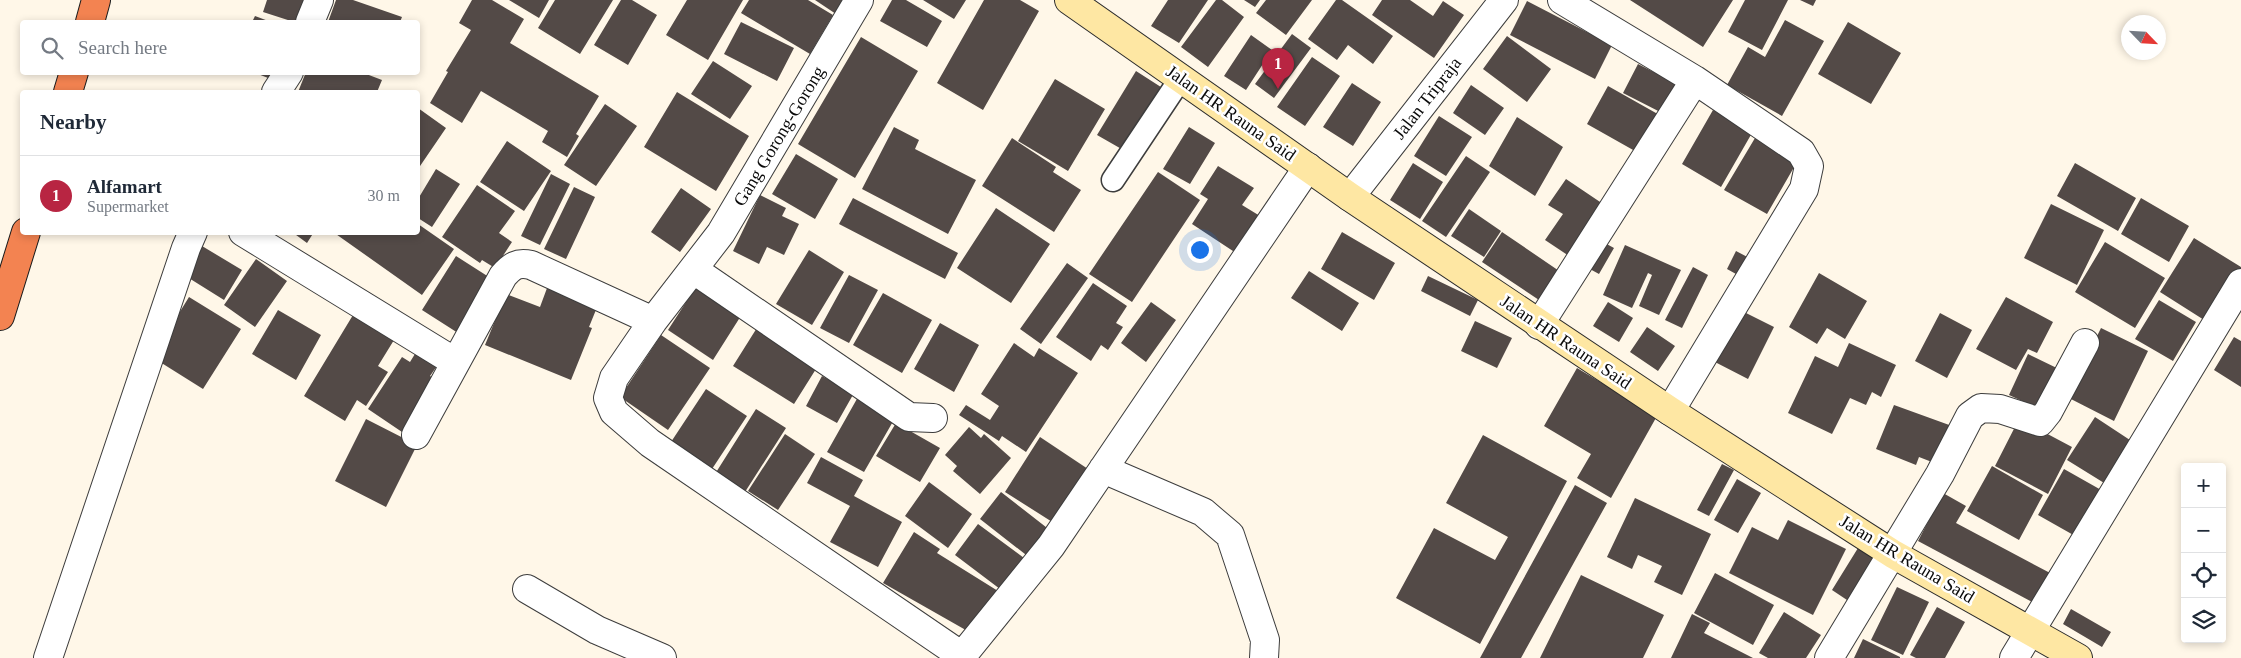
<!DOCTYPE html>
<meta charset="utf-8">
<style>
:root{--surface:#fff;--page:#f2f2f3;--text:#1f2937;--muted:#747a83;--line:#e0e1e3;--accent:#b82542}
body{margin:0;font-family:Georgia,serif;background:var(--page);color:var(--text)}
.controls{position:absolute;right:15px;bottom:15px;display:grid;overflow:hidden;border-radius:5px;box-shadow:0 2px 8px #0003}
.controls button{width:45px;height:45px;display:grid;place-items:center;padding:0;border:0;border-bottom:1px solid var(--line);background:var(--surface);color:var(--text);font:25px sans-serif}
.compass{position:absolute;left:2121px;top:15px;width:45px;height:45px;border-radius:50%;background:var(--surface);box-shadow:0 2px 8px #0003;rotate:115deg}
.you{position:absolute;left:1199px;top:249px;width:18px;height:18px;margin:-12px;border:4px solid #fff;border-radius:50%;background:#1a73e8;box-shadow:0 0 0 8px #1a73e833}
.badge{display:grid;place-items:center;width:32px;height:32px;border-radius:50%;background:var(--accent);color:#fff;font-size:16px;font-weight:700}
.pin{position:absolute;translate:-50% -41px;filter:drop-shadow(0 1px 2px #0008)}
.pin::after{content:'';position:absolute;top:26px;width:18px;height:15px;background:inherit;clip-path:polygon(0 0,100% 0,50% 100%)}
.list{margin:0;padding:0;list-style:none}
h2{display:flex;justify-content:space-between;align-items:center;height:65px;margin:0;padding:0 20px;font-size:21px}
h2 small{font-size:16px;font-weight:400;color:var(--muted)}
.list li{display:grid;grid-template-columns:32px 1fr auto;gap:15px;align-items:center;box-sizing:border-box;height:80px;padding:0 20px;border-top:1px solid var(--line)}
.list b{display:block;font-size:19px;white-space:nowrap}
.list p{margin:0;font-size:16px;white-space:nowrap;color:var(--muted)}
.list em{font-size:16px;font-style:normal;color:var(--muted)}
.icon{flex:none;width:28px;height:28px;fill:none;stroke:currentColor;stroke-width:2;stroke-linecap:round;stroke-linejoin:round}
.map{position:relative;flex:none;width:2241px;height:658px;overflow:hidden}
.search{position:absolute;background:var(--surface);box-shadow:0 2px 8px #0003;left:20px;top:20px;width:400px;height:55px;display:flex;align-items:center;gap:12px;box-sizing:border-box;padding:0 18px;border-radius:5px;color:var(--muted);font-size:19px}
.panel{position:absolute;background:var(--surface);box-shadow:0 2px 8px #0003;left:20px;top:90px;width:400px;height:145px;border-radius:5px}
.map>svg:first-child{display:block}
.building{fill:#534a47}
.lines{fill:none;stroke-linecap:round;stroke-linejoin:round}
.service-casing{stroke:#3d3d3d;stroke-width:25}
.minor-casing{stroke:#3d3d3d;stroke-width:30}
.secondary-casing{stroke:#2c2c2c;stroke-width:30}
.motorway-casing{stroke:#1b1b1b;stroke-width:30}
.service{stroke:#fff;stroke-width:22}
.minor{stroke:#fff;stroke-width:28}
.secondary{stroke:#fee7a3;stroke-width:28}
.motorway{stroke:#f38351;stroke-width:28}
.labels{text-anchor:middle;stroke-width:5;stroke-linejoin:round;paint-order:stroke}
.street-label{font-size:18px;fill:#0a0a0a;stroke:#fff}
</style>
<div class="map">
<svg width="2241" height="658" viewBox="0 0 2241 658">
<rect width="100%" height="100%" fill="#fff7e8"/>
<path class="building" d="M267 0H314L306 22H294L263 12Z
M336 0H353L402 17 400 22H328Z
M472 0H492L524 19 510 43 599 96 576 134 579 136 567 157 542 142 548 131 481 91 462 123 430 103 448 72 446 71 471 30 459 23Z
M509 0H549L539 18Z
M555 0H613L580 54 538 28Z
M621 0H632L657 15 628 65 594 45Z
M687 0H743L708 60 666 35Z
M749 0H808L833 15 810 54 741 13Z
M815 0H854L842 18Z
M892 0H906L942 21 927 47 880 21Z
M923 0H966L954 19Z
M984 0H1020L1039 11 983 110 937 83Z
M1168 0H1208L1179 43 1151 26Z
M1216 0H1222L1244 17 1208 67 1181 47Z
M1244 0H1260L1255 7Z
M1266 0H1312L1286 35 1256 13Z
M1336 0H1342L1393 36 1373 64 1348 45 1337 60 1308 39Z
M1382 0H1410L1433 16 1443 1 1464 15 1434 58 1372 15Z
M1630 0H1733L1703 47Z
M1745 0H1788L1762 50 1728 32Z
M1800 0H1816L1813 6Z
M1527 1 1612 45 1595 79 1510 35Z
M255 16 271 22H252Z
M1785 20 1824 41 1782 116 1727 85 1748 47 1765 57Z
M741 22 794 48 777 81 724 54Z
M1848 22 1901 53 1871 104 1818 74Z
M1292 34 1311 48 1274 98 1255 84Z
M1251 35 1272 50 1246 90 1224 76Z
M1507 36 1551 69 1527 102 1483 69Z
M861 37 918 71 855 178 798 144Z
M1312 57 1340 76 1305 126 1277 107Z
M713 61 752 86 730 119 691 94Z
M1638 64 1683 87 1668 116 1623 93Z
M1136 71 1164 89 1125 151 1097 135Z
M253 72H285L281 83Z
M306 72H361L382 80 377 92H298Z
M1055 79 1105 109 1068 171 1018 141Z
M1352 83 1381 102 1353 146 1323 127Z
M1471 85 1504 108 1485 135 1453 113Z
M1608 86 1663 117 1642 155 1587 124Z
M677 92 749 136 716 191 644 147Z
M605 104 637 126 596 186 564 165Z
M418 108 446 128 418 169Z
M1713 110 1752 133 1721 187 1682 164Z
M1439 116 1472 137 1446 176 1414 156Z
M1517 117 1563 147 1535 196 1489 166Z
M894 127 919 140 915 149 976 180 948 234 862 189Z
M1189 127 1215 143 1190 184 1163 169Z
M1012 138 1056 167 1053 172 1081 190 1054 232 982 186Z
M1755 138 1797 162 1767 214 1724 190Z
M507 141 551 171 524 211 480 182Z
M796 154 838 179 815 219 772 194Z
M1466 156 1490 172 1446 237 1422 221Z
M1413 163 1443 182 1420 219 1390 200Z
M2075 163 2136 198 2118 231 2057 196Z
M1218 166 1254 188 1242 205 1260 216 1236 253 1192 224 1208 199 1200 194Z
M436 169 460 184 432 227 418 218V199Z
M1158 172 1200 200 1132 302 1089 274Z
M551 174 570 184 540 245 521 236Z
M1566 179 1609 208 1575 260 1545 240 1563 214 1548 205Z
M477 185 515 211 499 233 512 242 495 268 482 260 480 263 442 237Z
M574 187 595 197 566 259 544 249Z
M681 188 711 209 680 252 651 232Z
M760 195 786 208 782 216 799 224 784 255 767 247 759 264 733 251Z
M853 198 958 253 945 279 839 224Z
M2141 198 2189 226 2169 262 2121 234Z
M2051 204 2104 230 2077 285 2024 258Z
M996 208 1050 244 1011 303 957 268Z
M1469 209 1501 231 1484 257 1451 236Z
M418 224 454 249 422 295 333 232H418Z
M292 232H314L307 243Z
M1342 232 1395 263 1374 300 1321 269Z
M1502 232 1568 277 1548 306 1482 262Z
M2194 238 2241 267V278L2212 325 2160 292Z
M1603 242 1614 248 1599 274 1588 268Z
M2105 242 2165 278 2135 328 2075 292Z
M1625 245 1681 270 1659 315 1639 306 1652 275 1648 273 1632 308 1603 295Z
M202 246 242 270 224 300 184 275Z
M809 250 844 272 812 325 776 304Z
M1736 251 1755 261 1745 279 1727 269Z
M456 256 492 279 458 333 422 310Z
M256 259 287 281 255 327 224 305Z
M1067 263 1088 278 1041 344 1020 329Z
M1693 267 1708 275 1682 328 1665 320Z
M1309 271 1359 303 1342 331 1291 298Z
M1819 273 1867 301 1845 339 1827 328 1817 344 1789 327Z
M849 275 878 290 849 343 820 328Z
M1428 276 1478 300 1470 316 1421 291Z
M550 280 600 300 589 327 592 328 571 380 485 345 506 294 540 307Z
M699 282 744 311 713 360 668 330Z
M1093 283 1127 306 1116 323 1123 327 1108 350 1101 345 1091 361 1056 337Z
M883 293 932 320 902 373 853 345Z
M189 297 241 329 203 389 152 357Z
M2006 297 2053 322 2037 353 2028 349 2016 370 1976 349Z
M2159 300 2196 322 2173 361 2135 339Z
M1151 302 1176 320 1146 362 1121 343Z
M1608 302 1633 318 1619 342 1593 326Z
M278 310 321 335 296 380 252 354Z
M1740 310 1774 327 1748 379 1713 361Z
M1940 313 1972 330 1947 378 1915 361Z
M353 315 394 340 378 366 388 372 366 406 357 400 345 421 304 396Z
M1475 321 1512 338 1497 368 1461 351Z
M760 323 821 361 794 404 733 366Z
M940 323 979 345 954 392 914 369Z
M1647 327 1675 346 1658 371 1630 352Z
M2101 328 2148 351 2114 421 2067 397Z
M661 335 710 368 668 430 620 397Z
M2234 337 2241 341V387L2214 370Z
M1014 343 1034 357 1039 348 1078 373 1026 452 1002 436 999 441 959 415 966 405 990 420 999 406 981 394Z
M1849 343 1896 365 1881 397 1872 392 1866 405 1850 398 1832 434 1788 413 1815 356 1838 367Z
M418 349 439 363 430 376 436 380 402 432 368 409 402 357 410 362Z
M2028 354 2065 372 2046 412 2009 395Z
M1577 368 1657 416 1611 498 1577 478 1591 454 1544 426Z
M822 376 854 393 837 423 806 406Z
M706 389 747 416 712 469 671 442Z
M858 397 895 418 864 472 827 452Z
M1894 405 1952 426 1937 464 1919 457 1916 465 1876 449Z
M756 409 786 428 745 492 715 474Z
M2095 417 2136 444 2109 486 2067 460Z
M366 419 417 445 386 507 335 481Z
M2019 419 2072 447 2048 494 1995 466Z
M896 423 940 448 920 482 876 456Z
M969 427 981 438 984 434 1011 458 980 494 953 471 957 466 945 455Z
M785 434 815 454 778 510 748 491Z
M1483 435 1567 481 1480 644 1396 598 1434 528 1495 560 1508 537 1446 503Z
M1040 437 1091 471 1057 525 1005 492Z
M821 457 863 480 854 496 902 522 878 567 830 542 850 506 807 483Z
M1722 464 1734 470 1709 516 1697 510Z
M1992 466 2043 495 2019 540 1967 511Z
M2064 469 2110 495 2084 541 2038 515Z
M1737 479 1761 493 1738 533 1714 520Z
M929 482 972 514 948 548 905 516Z
M1575 485 1607 503 1521 658H1480Z
M1001 492 1051 531 1030 558 980 519Z
M1943 493 1966 506 1956 523 2052 574 2036 604 1918 541Z
M1635 498 1711 534 1682 595 1654 582 1662 566 1638 555 1632 569 1607 557Z
M1788 520 1846 549 1813 615 1729 573 1752 527 1778 540Z
M978 524 1024 558 1000 589 955 555Z
M914 532 940 549 937 553 998 591 971 633 883 583Z
M1858 548 1883 563 1856 606 1832 590Z
M1715 573 1774 605 1753 645 1694 613Z
M1581 575 1664 615 1643 658H1540Z
M1897 587 1929 602 1903 655 1871 640Z
M1937 607 1965 622 1945 658H1916L1910 655Z
M2071 609 2111 632 2102 647 2063 624Z
M1784 612 1821 635 1806 658H1768L1759 653Z
M1692 614 1710 623 1704 633 1753 658H1671Z
M1863 639 1900 657V658H1854Z"/>
<g class="lines">
<g class="service-casing">
<path id="service" d="M1113 180 1181 78"/>
</g>
<g class="minor-casing">
<path id="minor" d="M859 0 721 233 653 321 614 378 608 398 614 412 650 443 962 656 1051 546 1308 167
M1562 0 1695 80 1801 152 1809 166 1804 189 1670 411
M310 22 319 0
M276 92 289 72
M1350 197 1504 0
M243 232 455 362
M694 270 909 417 933 418
M1539 325 1695 80
M416 435 503 276C512 266 517 262 531 265L653 321
M1103 469 1203 512 1230 535 1265 640 1264 658
M527 589 597 630 662 658
M48 658 186 248 193 232
M1829 658 1940 474 1970 416 1981 408 2000 409 2040 422 2048 412 2085 343
M2014 658 2241 283"/>
</g>
<g class="secondary-casing">
<path id="secondary" d="M1069 0 1350 197 1670 411 1893 554 2078 658"/>
</g>
<g class="motorway-casing">
<path id="motorway" d="M90 22 96 0
M68 92 74 72
M0 316 26 232"/>
</g>
<use href="#service" class="service"/>
<use href="#minor" class="minor"/>
<use href="#secondary" class="secondary"/>
<use href="#motorway" class="motorway"/>
</g>
<g class="labels">
<g class="street-label">
<text transform="translate(1427 98) rotate(-52)" y="6">Jalan Tripraja</text>
<text transform="translate(1231 113) rotate(35)" y="6">Jalan HR Rauna Said</text>
<text transform="translate(779 136) rotate(-59)" y="6">Gang Gorong-Gorong</text>
<text transform="translate(1566 342) rotate(34)" y="6">Jalan HR Rauna Said</text>
<text transform="translate(1907 559) rotate(31)" y="6">Jalan HR Rauna Said</text>
</g>
</g>
</svg>
<div class="controls">
<button>+</button>
<button>−</button>
<button><svg class="icon" aria-label="locate" viewBox="0 0 24 24"><circle cx="12" cy="12" r="6"/><path d="M12 2v4M12 18v4M2 12h4M18 12h4"/></svg></button>
<button><svg class="icon" aria-label="layers" viewBox="0 0 24 24"><path d="M12 4l9 5-9 5-9-5zM3 14l9 5 9-5"/></svg></button>
</div>
<svg class="compass" viewBox="-18 -18 36 36"><path d="M0-13l5 13h-10z" fill="#e53935"/><path d="M0 13l5-13h-10z" fill="#747a83"/></svg>
<div class="you"></div>
<div class="pin badge" style="left:1278px;top:89px">1</div>
<div class="search"><svg class="icon" aria-label="search" viewBox="0 0 24 24"><circle cx="10" cy="10" r="6"/><path d="M15 15l6 6"/></svg>Search here</div>
<section class="panel">
<h2>Nearby<small></small></h2>
<ul class="list">
<li><span class="badge">1</span><div><b>Alfamart</b><p>Supermarket</p></div><em>30 m</em></li>
</ul>
</section>
</div>
